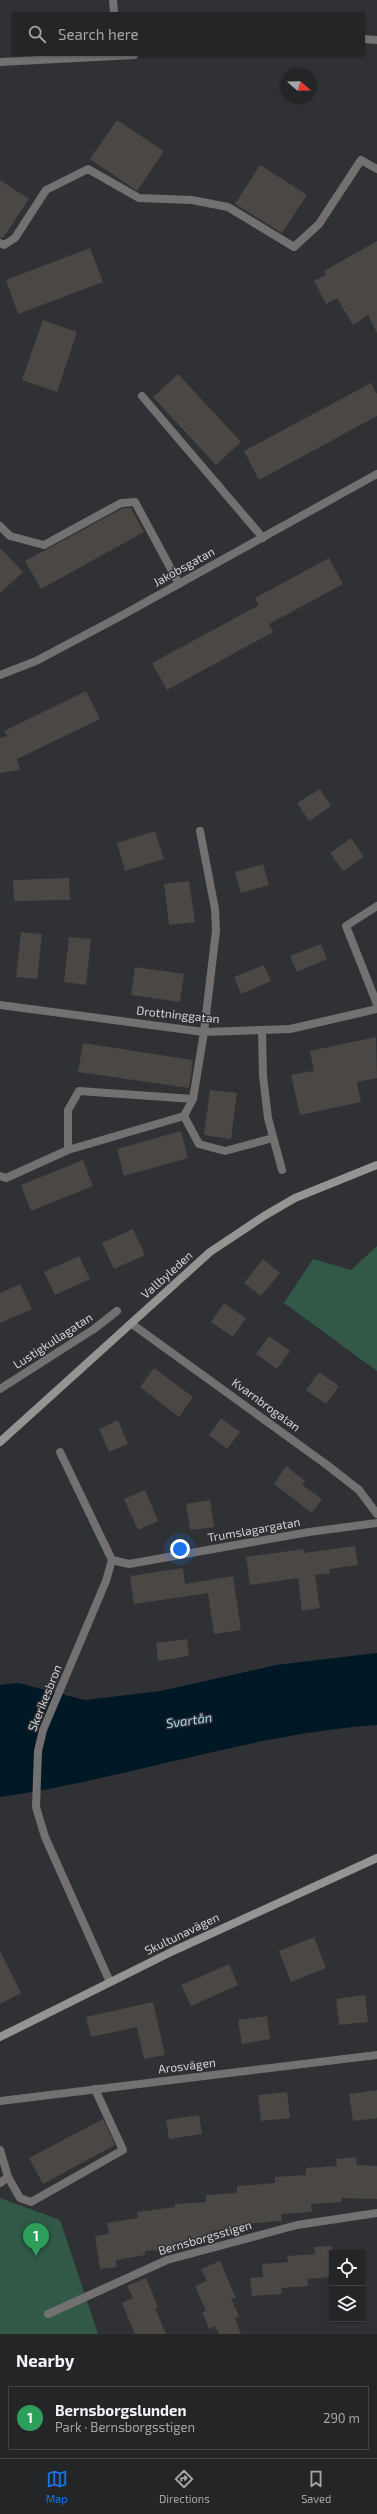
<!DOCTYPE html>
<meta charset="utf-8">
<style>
:root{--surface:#232527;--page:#2f3133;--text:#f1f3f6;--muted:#a3a5a7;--line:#404244;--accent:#1a73e8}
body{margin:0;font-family:"Exo 2",sans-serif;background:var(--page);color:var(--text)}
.controls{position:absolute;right:12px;bottom:12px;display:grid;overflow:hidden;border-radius:0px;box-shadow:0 1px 3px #0004}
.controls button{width:36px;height:36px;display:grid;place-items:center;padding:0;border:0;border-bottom:1px solid var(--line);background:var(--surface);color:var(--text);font:20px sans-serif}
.compass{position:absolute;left:281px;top:68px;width:36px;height:36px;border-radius:50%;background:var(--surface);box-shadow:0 1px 3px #0004;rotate:110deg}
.you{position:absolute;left:180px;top:1549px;width:14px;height:14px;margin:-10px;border:3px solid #fff;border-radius:50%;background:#1a73e8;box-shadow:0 0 0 6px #1a73e833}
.badge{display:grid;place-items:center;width:26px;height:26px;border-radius:50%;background:var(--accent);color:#fff;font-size:13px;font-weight:700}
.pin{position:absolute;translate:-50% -33px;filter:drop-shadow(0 1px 2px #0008)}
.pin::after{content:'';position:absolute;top:21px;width:14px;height:12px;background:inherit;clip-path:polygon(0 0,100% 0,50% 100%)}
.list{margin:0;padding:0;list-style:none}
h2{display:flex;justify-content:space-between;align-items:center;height:52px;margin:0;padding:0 16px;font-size:17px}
h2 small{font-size:13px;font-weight:400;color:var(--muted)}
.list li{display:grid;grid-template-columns:26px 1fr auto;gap:12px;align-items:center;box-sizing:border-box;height:64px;margin:0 8px 8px;padding:0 8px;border:1px solid var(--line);border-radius:0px}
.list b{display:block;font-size:15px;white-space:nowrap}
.list p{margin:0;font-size:13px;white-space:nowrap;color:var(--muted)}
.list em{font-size:13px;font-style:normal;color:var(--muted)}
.icon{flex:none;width:22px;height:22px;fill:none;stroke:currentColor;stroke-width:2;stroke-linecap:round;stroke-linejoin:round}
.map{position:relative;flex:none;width:377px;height:2334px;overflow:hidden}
.search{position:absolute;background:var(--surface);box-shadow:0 1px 3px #0004;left:12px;right:12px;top:12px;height:44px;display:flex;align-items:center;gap:10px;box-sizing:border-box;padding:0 14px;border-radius:0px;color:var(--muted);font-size:15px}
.sheet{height:124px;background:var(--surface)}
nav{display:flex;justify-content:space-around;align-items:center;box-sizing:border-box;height:56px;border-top:1px solid var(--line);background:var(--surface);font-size:11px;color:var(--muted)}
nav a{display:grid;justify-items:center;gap:2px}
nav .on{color:var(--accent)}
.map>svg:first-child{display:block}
.green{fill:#325948}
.water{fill:#001726}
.building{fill:#4a4745}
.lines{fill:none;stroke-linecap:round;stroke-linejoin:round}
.lane{stroke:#727070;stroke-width:8}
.street{stroke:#727070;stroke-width:8}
.secondary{stroke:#969393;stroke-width:8}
.labels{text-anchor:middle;stroke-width:3;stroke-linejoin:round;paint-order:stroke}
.street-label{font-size:12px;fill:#d4d5d7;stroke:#2f3134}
.water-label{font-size:13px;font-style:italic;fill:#a6d8f9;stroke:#2f3134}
</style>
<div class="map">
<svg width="377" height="2334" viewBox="0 0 377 2334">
<rect width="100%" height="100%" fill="#2f3134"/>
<path class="green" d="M377 1246V1371L284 1303 313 1259 351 1270Z
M0 2198 60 2220 98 2334H0Z"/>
<path class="water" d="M377 1653V1725C248 1734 127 1779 0 1797V1685L18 1683 85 1700 161 1691 276 1665Z"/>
<path class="building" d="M117 120 164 151 137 191 90 159Z
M260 165 307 195 282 233 235 204Z
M0 180 29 199 3 238H0Z
M377 241V333L368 315 353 325 337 298 326 304 314 281 326 275 324 271Z
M90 248 103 282 18 314 6 280Z
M43 320 77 332 57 392 22 380Z
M178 374 241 442 216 465 153 397Z
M371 383 377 394V416L259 480 244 451Z
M123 508H131L144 532 41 589 25 561Z
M0 548 23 572 0 593Z
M329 558 343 584 269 624 273 632 167 690 152 663 259 605 255 598Z
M86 691 100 719 17 759 20 770 0 773V738L7 736 4 731Z
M320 789 331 806 309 821 297 803Z
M155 831 164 859 125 871 117 843Z
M351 838 364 857 343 871 330 853Z
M263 864 269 885 241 893 235 872Z
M69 878 70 900 14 901 13 880Z
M189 881 195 922 169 925 164 884Z
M21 932 42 934 37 979 16 977Z
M69 937 91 939 86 985 64 982Z
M321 944 327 959 297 972 290 956Z
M264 965 271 981 241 994 234 977Z
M135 967 184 974 180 1002 131 995Z
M376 1037 377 1078 357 1082 361 1102 300 1115 291 1075 314 1071 310 1051Z
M83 1043 193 1060 189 1088 78 1072Z
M210 1090 237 1093 231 1139 204 1135Z
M181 1131 188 1158 124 1176 117 1149Z
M83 1160 93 1186 31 1211 21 1185Z
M133 1229 145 1255 114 1269 102 1243Z
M79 1256 90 1279 55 1295 44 1272Z
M263 1259 280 1273 261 1296 244 1283Z
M20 1284 32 1309 0 1323V1293Z
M224 1303 246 1318 233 1337 211 1322Z
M269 1336 290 1351 277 1369 256 1354Z
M154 1368 193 1397 179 1417 140 1387Z
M319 1372 339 1386 326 1404 306 1390Z
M221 1418 240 1432 227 1449 209 1435Z
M118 1420 128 1444 109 1452 99 1429Z
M286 1466 305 1481 302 1485 322 1499 312 1513 274 1484Z
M145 1490 158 1521 138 1530 124 1499Z
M210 1500 214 1527 190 1530 186 1504Z
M355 1546 358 1565 329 1569 330 1573 315 1575 320 1608 302 1611 298 1578 250 1585 246 1557 303 1549 304 1553Z
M183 1568 185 1584 233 1576 241 1630 214 1634 208 1593 134 1604 130 1576Z
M187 1639 189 1656 158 1661 156 1643Z
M314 1937 326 1968 291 1982 279 1951Z
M0 1951 21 1993 0 2004Z
M229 1964 238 1985 191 2006 181 1985Z
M365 1995 368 2022 339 2025 336 1999Z
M153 2002 165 2055 144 2059 137 2027 91 2037 86 2017Z
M267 2016 270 2039 242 2044 238 2020Z
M377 2090V2118L353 2121 349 2094Z
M287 2092 290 2118 261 2121 258 2095Z
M199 2115 202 2134 169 2139 166 2120Z
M103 2119 115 2145 43 2184 29 2158Z
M356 2157 357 2165 377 2166V2199L341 2198 342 2202 311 2204 312 2212 281 2214 282 2221 242 2224V2229L211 2231 212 2239 182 2241V2249L145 2251V2255L116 2260 117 2267 100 2269 95 2236 109 2234 107 2223 138 2218 137 2212 175 2207V2204L206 2202V2195L237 2193V2186L275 2183V2177L306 2175V2168L337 2166 336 2159Z
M332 2246V2277L307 2279 308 2286 281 2288 282 2294 252 2296 250 2278 263 2277 262 2264 288 2262 287 2256 315 2254 314 2247Z
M220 2261 236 2298H231L239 2316 235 2318 241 2334H219L215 2326 209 2329 202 2312 206 2311 195 2286 207 2281 201 2269Z
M146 2278 158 2307 155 2308 166 2334H135L122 2303 133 2298 127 2286Z"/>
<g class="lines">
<path class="lane" d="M0 243 4 245 15 238 46 190 88 169 139 198 192 200 228 207 294 247 319 224 361 160 377 169
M142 396 263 538
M0 526 10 536 44 545 121 503 135 502 179 584
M262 1031 263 1076 268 1118 282 1170
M193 1099 184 1116 68 1150V1110L79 1091 193 1099 204 1032
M184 1116 199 1144 225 1151 273 1138
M0 1176 6 1178 68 1150
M0 2150 8 2177 20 2198 31 2202 123 2150 95 2089
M0 2183 8 2177
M101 2290 167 2260 297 2225 377 2213"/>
<path class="street" d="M113 0 114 13
M364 39 377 40
M0 62 134 55
M0 675 36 661 119 617 377 474
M200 831 215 909 216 931 204 1032
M377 906 346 926 377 1004
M0 1005 204 1032 290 1029 377 1009
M132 1324 327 1465 359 1490 377 1514
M0 1389 94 1329 117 1311
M60 1452 112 1560 129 1564 309 1532 377 1523
M110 1982 45 1837 36 1807 38 1751 43 1730 106 1581 112 1560
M0 2101 377 2055
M48 2314 101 2290"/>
<path class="secondary" d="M0 1442 210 1252 264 1216 295 1198 377 1165
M0 2037 173 1951 377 1858"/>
</g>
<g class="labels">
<g class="street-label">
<text transform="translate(184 567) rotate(-29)" y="4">Jakobsgatan</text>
<text transform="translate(178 1015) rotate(6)" y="4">Drottninggatan</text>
<text transform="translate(167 1275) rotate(-42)" y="4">Vallbyleden</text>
<text transform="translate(53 1341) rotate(-33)" y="4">Lustigkullagatan</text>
<text transform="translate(266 1405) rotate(36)" y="4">Kvarnbrogatan</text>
<text transform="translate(254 1530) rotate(-10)" y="4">Trumslagargatan</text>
<text transform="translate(45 1698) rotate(-68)" y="4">Skerikesbron</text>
<text transform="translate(182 1934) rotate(-26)" y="4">Skultunavägen</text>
<text transform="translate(187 2066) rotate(-7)" y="4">Arosvägen</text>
<text transform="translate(205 2238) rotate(-16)" y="4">Bernsborgsstigen</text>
</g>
<g class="water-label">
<text transform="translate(189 1720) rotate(-8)" y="5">Svartån</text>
</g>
</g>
</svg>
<div class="controls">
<button><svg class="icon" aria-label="locate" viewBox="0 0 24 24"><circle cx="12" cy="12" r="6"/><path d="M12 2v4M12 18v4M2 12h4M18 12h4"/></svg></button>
<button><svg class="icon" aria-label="layers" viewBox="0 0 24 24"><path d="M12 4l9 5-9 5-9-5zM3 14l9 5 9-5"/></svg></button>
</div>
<svg class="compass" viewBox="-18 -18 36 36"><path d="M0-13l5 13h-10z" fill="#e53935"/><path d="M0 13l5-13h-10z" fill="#a3a5a7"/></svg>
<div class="you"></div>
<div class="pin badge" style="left:36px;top:2256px;background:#2e9e5b">1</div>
<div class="search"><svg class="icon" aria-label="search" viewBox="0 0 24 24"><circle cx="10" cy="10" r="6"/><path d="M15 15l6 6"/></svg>Search here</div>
</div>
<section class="sheet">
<h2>Nearby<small></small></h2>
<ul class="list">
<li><span class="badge" style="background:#2e9e5b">1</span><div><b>Bernsborgslunden</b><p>Park · Bernsborgsstigen</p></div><em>290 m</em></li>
</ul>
</section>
<nav>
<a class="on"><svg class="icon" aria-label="map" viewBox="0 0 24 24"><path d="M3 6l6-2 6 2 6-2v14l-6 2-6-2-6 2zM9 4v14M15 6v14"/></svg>Map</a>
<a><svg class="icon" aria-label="directions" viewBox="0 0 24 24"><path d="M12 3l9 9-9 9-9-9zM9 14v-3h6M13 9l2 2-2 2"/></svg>Directions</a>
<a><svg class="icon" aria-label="saved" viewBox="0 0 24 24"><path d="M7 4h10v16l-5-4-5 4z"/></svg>Saved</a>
</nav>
